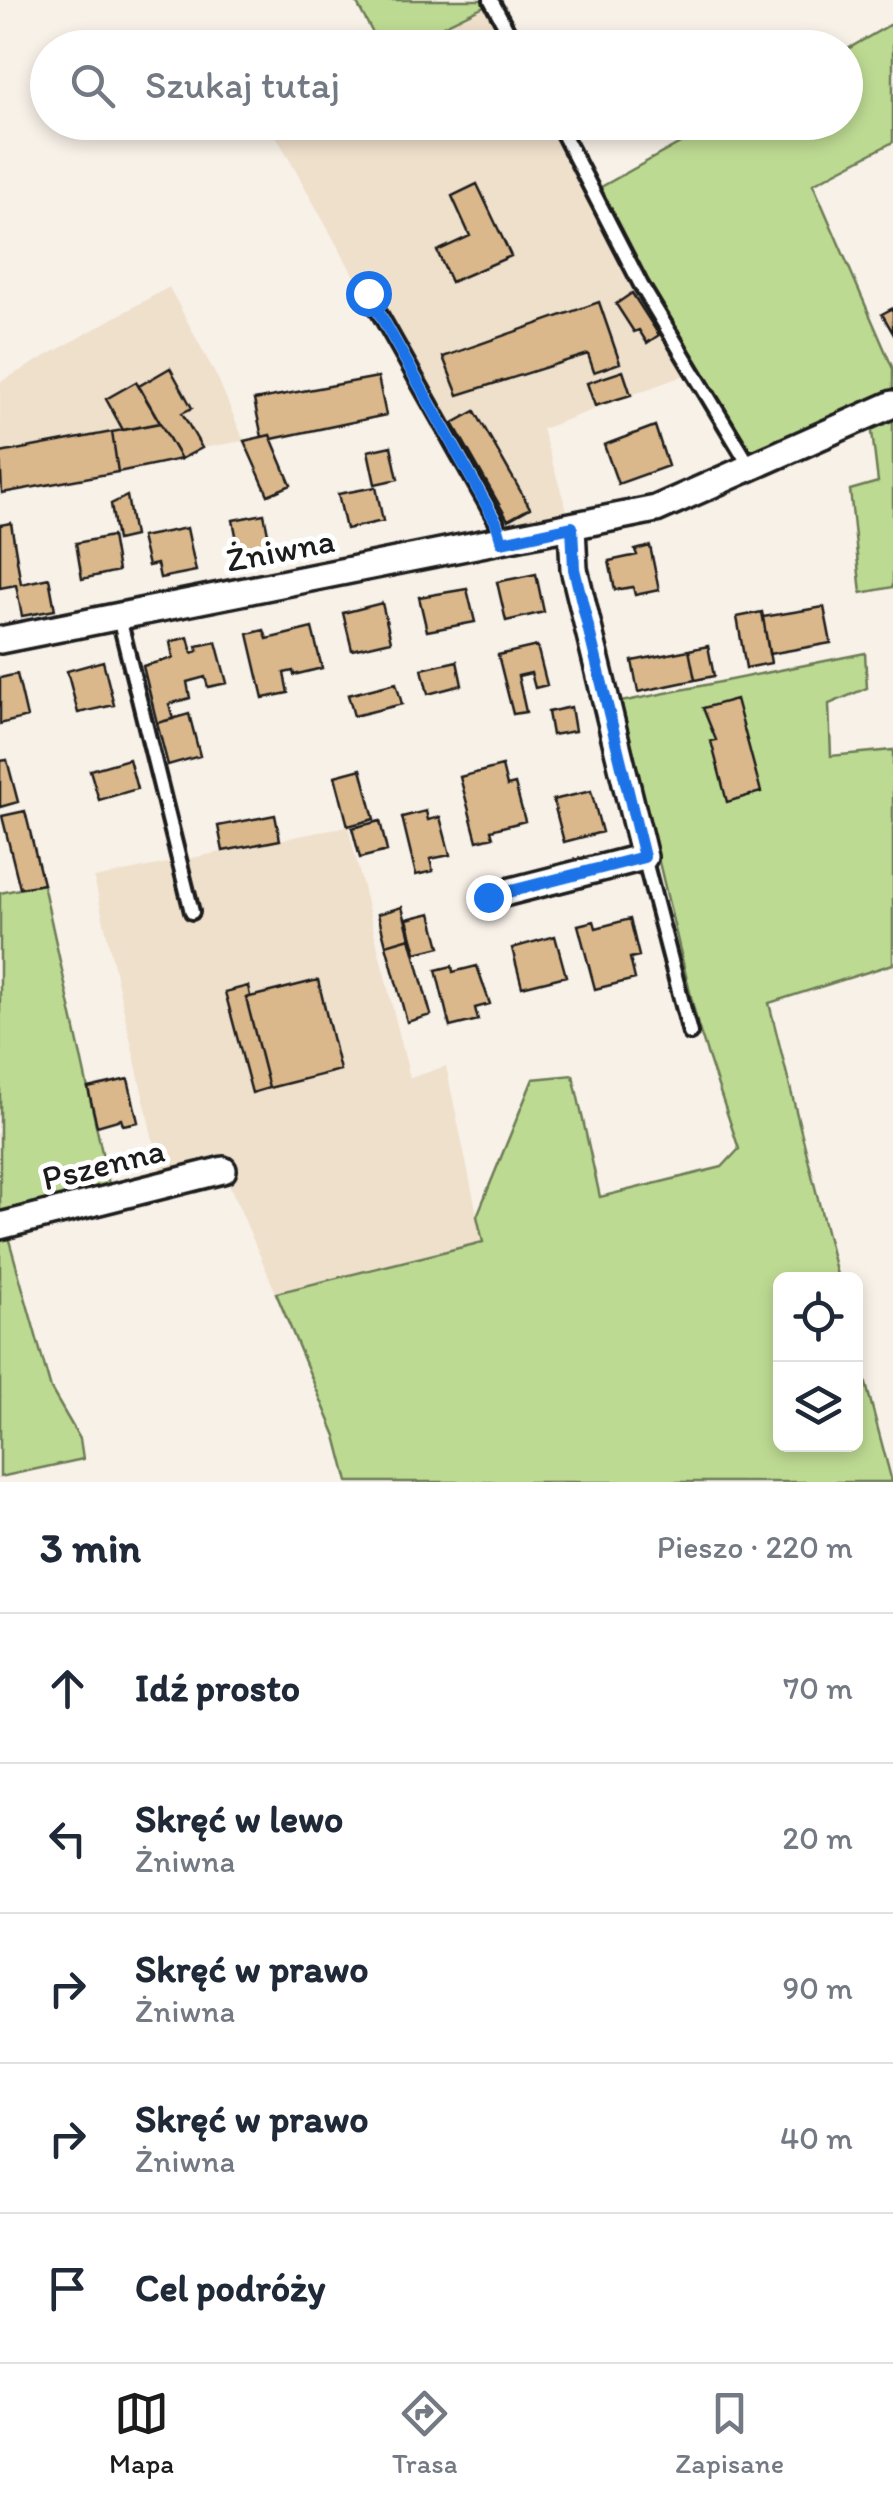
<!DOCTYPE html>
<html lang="pl">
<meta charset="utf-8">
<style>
:root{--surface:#fff;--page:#f2f2f3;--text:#1f2937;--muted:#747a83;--line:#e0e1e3;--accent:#1c1c1c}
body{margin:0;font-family:Itim,sans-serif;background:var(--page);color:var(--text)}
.controls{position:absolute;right:30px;bottom:30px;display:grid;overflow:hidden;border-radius:15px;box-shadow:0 5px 15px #0003}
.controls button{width:90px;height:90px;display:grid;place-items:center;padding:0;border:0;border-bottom:2px solid var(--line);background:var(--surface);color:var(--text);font:50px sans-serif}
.stop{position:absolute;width:30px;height:30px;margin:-22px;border:8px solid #1a73e8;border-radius:50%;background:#fff}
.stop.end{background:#1a73e8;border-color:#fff;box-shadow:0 2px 10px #0008}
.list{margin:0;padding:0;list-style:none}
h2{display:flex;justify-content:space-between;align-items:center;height:130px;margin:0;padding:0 40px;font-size:42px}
h2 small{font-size:32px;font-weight:400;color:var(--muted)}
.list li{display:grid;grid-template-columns:65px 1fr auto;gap:30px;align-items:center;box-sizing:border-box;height:150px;padding:0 40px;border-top:2px solid var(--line)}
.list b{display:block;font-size:38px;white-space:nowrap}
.list p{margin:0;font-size:32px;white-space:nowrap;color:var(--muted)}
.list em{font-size:32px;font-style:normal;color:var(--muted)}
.icon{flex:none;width:55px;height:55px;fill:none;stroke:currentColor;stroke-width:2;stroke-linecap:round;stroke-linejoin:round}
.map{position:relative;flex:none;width:893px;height:1482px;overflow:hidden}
.search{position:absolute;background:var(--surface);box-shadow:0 5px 15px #0003;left:30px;right:30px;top:30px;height:110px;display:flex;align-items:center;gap:25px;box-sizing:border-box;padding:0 35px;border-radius:55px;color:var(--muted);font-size:38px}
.sheet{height:880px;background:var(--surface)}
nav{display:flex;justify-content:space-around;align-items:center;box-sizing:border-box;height:140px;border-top:2px solid var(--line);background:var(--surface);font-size:28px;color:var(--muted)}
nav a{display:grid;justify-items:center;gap:5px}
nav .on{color:var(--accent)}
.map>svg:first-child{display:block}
.built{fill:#efe0cc}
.green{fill:#bdda92;stroke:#6c7b57;stroke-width:2.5}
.building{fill:#dab88c;stroke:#1c1c1c;stroke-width:2.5}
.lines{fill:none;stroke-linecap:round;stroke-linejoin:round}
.lane-casing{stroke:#1c1c1c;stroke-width:20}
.street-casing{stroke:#1c1c1c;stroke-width:32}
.lane{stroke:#fff;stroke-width:12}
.street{stroke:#fff;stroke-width:25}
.route{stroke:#1a73e8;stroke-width:12}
.labels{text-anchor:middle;stroke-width:10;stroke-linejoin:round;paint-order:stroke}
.street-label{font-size:35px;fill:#1c1c1c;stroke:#fff}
</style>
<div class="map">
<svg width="893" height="1482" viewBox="0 0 893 1482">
<rect width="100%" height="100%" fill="#f8f1e8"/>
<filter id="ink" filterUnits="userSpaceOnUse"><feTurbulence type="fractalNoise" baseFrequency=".01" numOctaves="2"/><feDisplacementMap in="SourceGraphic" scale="20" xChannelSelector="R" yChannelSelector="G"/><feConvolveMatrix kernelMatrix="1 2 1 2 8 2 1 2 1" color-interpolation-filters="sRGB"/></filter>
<g filter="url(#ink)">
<path class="built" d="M492 2 517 48H400Z
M269 123H557L693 372 542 429 572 527 502 542Z
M169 287 219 381 244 441 202 448 180 459 0 493V382Z
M348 826 410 1078 446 1066 483 1242 276 1293 223 1170 163 1185 94 878Z"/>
<path class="green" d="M355 0H491L492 2 400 47 381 48Z
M893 23V142L813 184 893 369V587L861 593 850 490 878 482 870 415 752 470 594 191 716 123 846 122V50Z
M865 653 867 688 829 704 831 756 893 750V964L769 1003 838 1279 780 1280V1444H856V1346L892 1482H348L336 1436 276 1293 483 1242 477 1216 533 1079 573 1075 600 1197 722 1167 739 1149 698 1026 621 702Z
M43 884 112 1198 14 1223 9 1240 51 1389 80 1439 83 1459 0 1477V893Z"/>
<path class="building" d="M477 184 511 256 451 282 437 251 470 236 452 196Z
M632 293 659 335 647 343 639 330 634 332 616 304Z
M599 302 620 363 594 372 588 354 458 395 443 357Z
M893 308V333L882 314Z
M170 368 192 408 182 413 202 448 181 459 139 386Z
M623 371 631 395 595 406 587 383Z
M378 377 386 415 272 439 270 435 262 437 254 400Z
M136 382 160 423 123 430 106 399Z
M475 411 530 508 508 520 453 423Z
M160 423 181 459 118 472 112 432Z
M655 426 668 466 618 484 604 445Z
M112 432 118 472 2 493 0 453Z
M270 435 291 485 268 495 244 441Z
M391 446 398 479 375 484 368 451Z
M376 487 383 521 346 529 338 494Z
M127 496 134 536 117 540 111 504Z
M264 514 272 553 241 560 233 520Z
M11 523 21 584 49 578 55 610 22 616 16 585 0 588V525Z
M187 528 196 571 160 578 157 564 148 566 141 537Z
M112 536 118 571 82 579 76 543Z
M650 546 659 590 635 595 633 587 615 590 609 561 637 555 635 550Z
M536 574 544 612 506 621 497 582Z
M467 589 475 622 427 631 419 597Z
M382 603 391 641 352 650 343 613Z
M824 607 831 643 769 654 763 617Z
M762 612 771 663 746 668 737 617Z
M312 628 322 668 294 675 293 671 284 673 288 693 263 698 248 634 264 630 267 639Z
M188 637 192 653 198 651 197 646 216 642 227 683 208 687 205 677 187 682 190 698 169 704 173 719 157 723 143 666 173 658 170 642Z
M537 646 547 685 535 688 531 673 518 676 526 712 513 714 498 655Z
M708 646 714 676 695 680 689 650Z
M689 650 695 680 638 692 632 661Z
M103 661 114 705 78 713 67 671Z
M457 661 462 685 428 694 422 669Z
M17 674 27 717 0 724V678Z
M396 683 402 704 354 716 348 695Z
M736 699 761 792 727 802 711 741 716 740 703 708Z
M571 707 575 731 552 735 548 712Z
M189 714 200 756 168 765 157 723Z
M129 759 137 789 99 800 90 770Z
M7 760 18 802 0 807V761Z
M502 766 507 786 515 784 525 821 491 830 493 837 477 841 460 777Z
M361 769 374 819 348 826 335 776Z
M591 791 602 832 564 842 553 800Z
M25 811 43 884 20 888 2 816Z
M426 811 428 820 440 817 450 855 430 859 433 871 416 875 402 817Z
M275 815 280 840 223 851 218 826Z
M380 821 387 851 360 858 352 828Z
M402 907 410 938 386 945 378 914Z
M431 913 440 947 416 953 407 919Z
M630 919 639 956 630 958 635 979 595 989 578 925 594 921 596 928Z
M555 936 566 976 522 987 512 948Z
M410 938 431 1015 407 1022 386 945Z
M452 966 453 972 477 966 490 1004 475 1008 478 1020 450 1027 436 970Z
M318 980 340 1070 269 1088 246 998Z
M248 986 250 996 246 998 269 1088 252 1093 225 992Z
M128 1079 138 1122 123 1125 121 1119 97 1126 88 1088Z"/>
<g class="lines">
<g class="lane-casing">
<path id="lane" d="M491 0 517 48
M557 122 641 285 751 468
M368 293 496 521 502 542
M119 618 192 912
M644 857 690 1033"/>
</g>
<g class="street-casing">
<path id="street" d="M0 640 656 509 893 404
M488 897 644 857 574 569 572 527
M0 1226 223 1170"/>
</g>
<use href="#lane" class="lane"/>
<use href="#street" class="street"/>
</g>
</g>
<g class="lines" filter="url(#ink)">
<path class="route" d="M368 293 496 522 502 542 572 527 574 569 644 857 488 897"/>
</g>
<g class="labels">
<g class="street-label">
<text transform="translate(280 550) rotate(-11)" y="12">Żniwna</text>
<text transform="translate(103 1164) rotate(-14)" y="12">Pszenna</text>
</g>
</g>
</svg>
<div class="controls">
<button><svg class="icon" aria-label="locate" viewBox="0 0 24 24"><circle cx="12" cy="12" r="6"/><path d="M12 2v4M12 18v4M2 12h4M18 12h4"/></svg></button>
<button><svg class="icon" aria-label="layers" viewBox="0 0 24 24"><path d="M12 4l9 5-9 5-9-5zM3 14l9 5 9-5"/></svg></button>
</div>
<div class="stop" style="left:368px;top:293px"></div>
<div class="stop end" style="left:488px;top:897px"></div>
<div class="search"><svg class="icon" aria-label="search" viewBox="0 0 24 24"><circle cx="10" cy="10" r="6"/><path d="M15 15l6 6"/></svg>Szukaj tutaj</div>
</div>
<section class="sheet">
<h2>3 min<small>Pieszo · 220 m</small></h2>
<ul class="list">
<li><svg class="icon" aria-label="ahead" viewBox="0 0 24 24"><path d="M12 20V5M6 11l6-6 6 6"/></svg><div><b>Idź prosto</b></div><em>70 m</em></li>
<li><svg class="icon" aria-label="left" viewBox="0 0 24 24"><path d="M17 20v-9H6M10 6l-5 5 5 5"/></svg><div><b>Skręć w lewo</b><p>Żniwna</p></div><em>20 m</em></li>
<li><svg class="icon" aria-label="right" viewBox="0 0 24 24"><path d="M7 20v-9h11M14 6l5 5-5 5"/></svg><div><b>Skręć w prawo</b><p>Żniwna</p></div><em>90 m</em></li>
<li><svg class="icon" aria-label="right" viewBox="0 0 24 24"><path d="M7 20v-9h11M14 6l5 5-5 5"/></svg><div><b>Skręć w prawo</b><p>Żniwna</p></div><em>40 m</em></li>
<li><svg class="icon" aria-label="arrive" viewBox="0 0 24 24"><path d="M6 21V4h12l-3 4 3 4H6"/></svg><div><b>Cel podróży</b></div></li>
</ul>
</section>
<nav>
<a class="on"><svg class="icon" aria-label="map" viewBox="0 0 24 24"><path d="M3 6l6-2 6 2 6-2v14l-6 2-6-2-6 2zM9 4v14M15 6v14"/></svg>Mapa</a>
<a><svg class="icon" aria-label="directions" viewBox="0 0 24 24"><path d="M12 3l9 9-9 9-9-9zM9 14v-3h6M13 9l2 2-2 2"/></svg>Trasa</a>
<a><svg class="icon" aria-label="saved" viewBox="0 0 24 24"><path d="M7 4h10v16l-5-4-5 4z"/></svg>Zapisane</a>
</nav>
